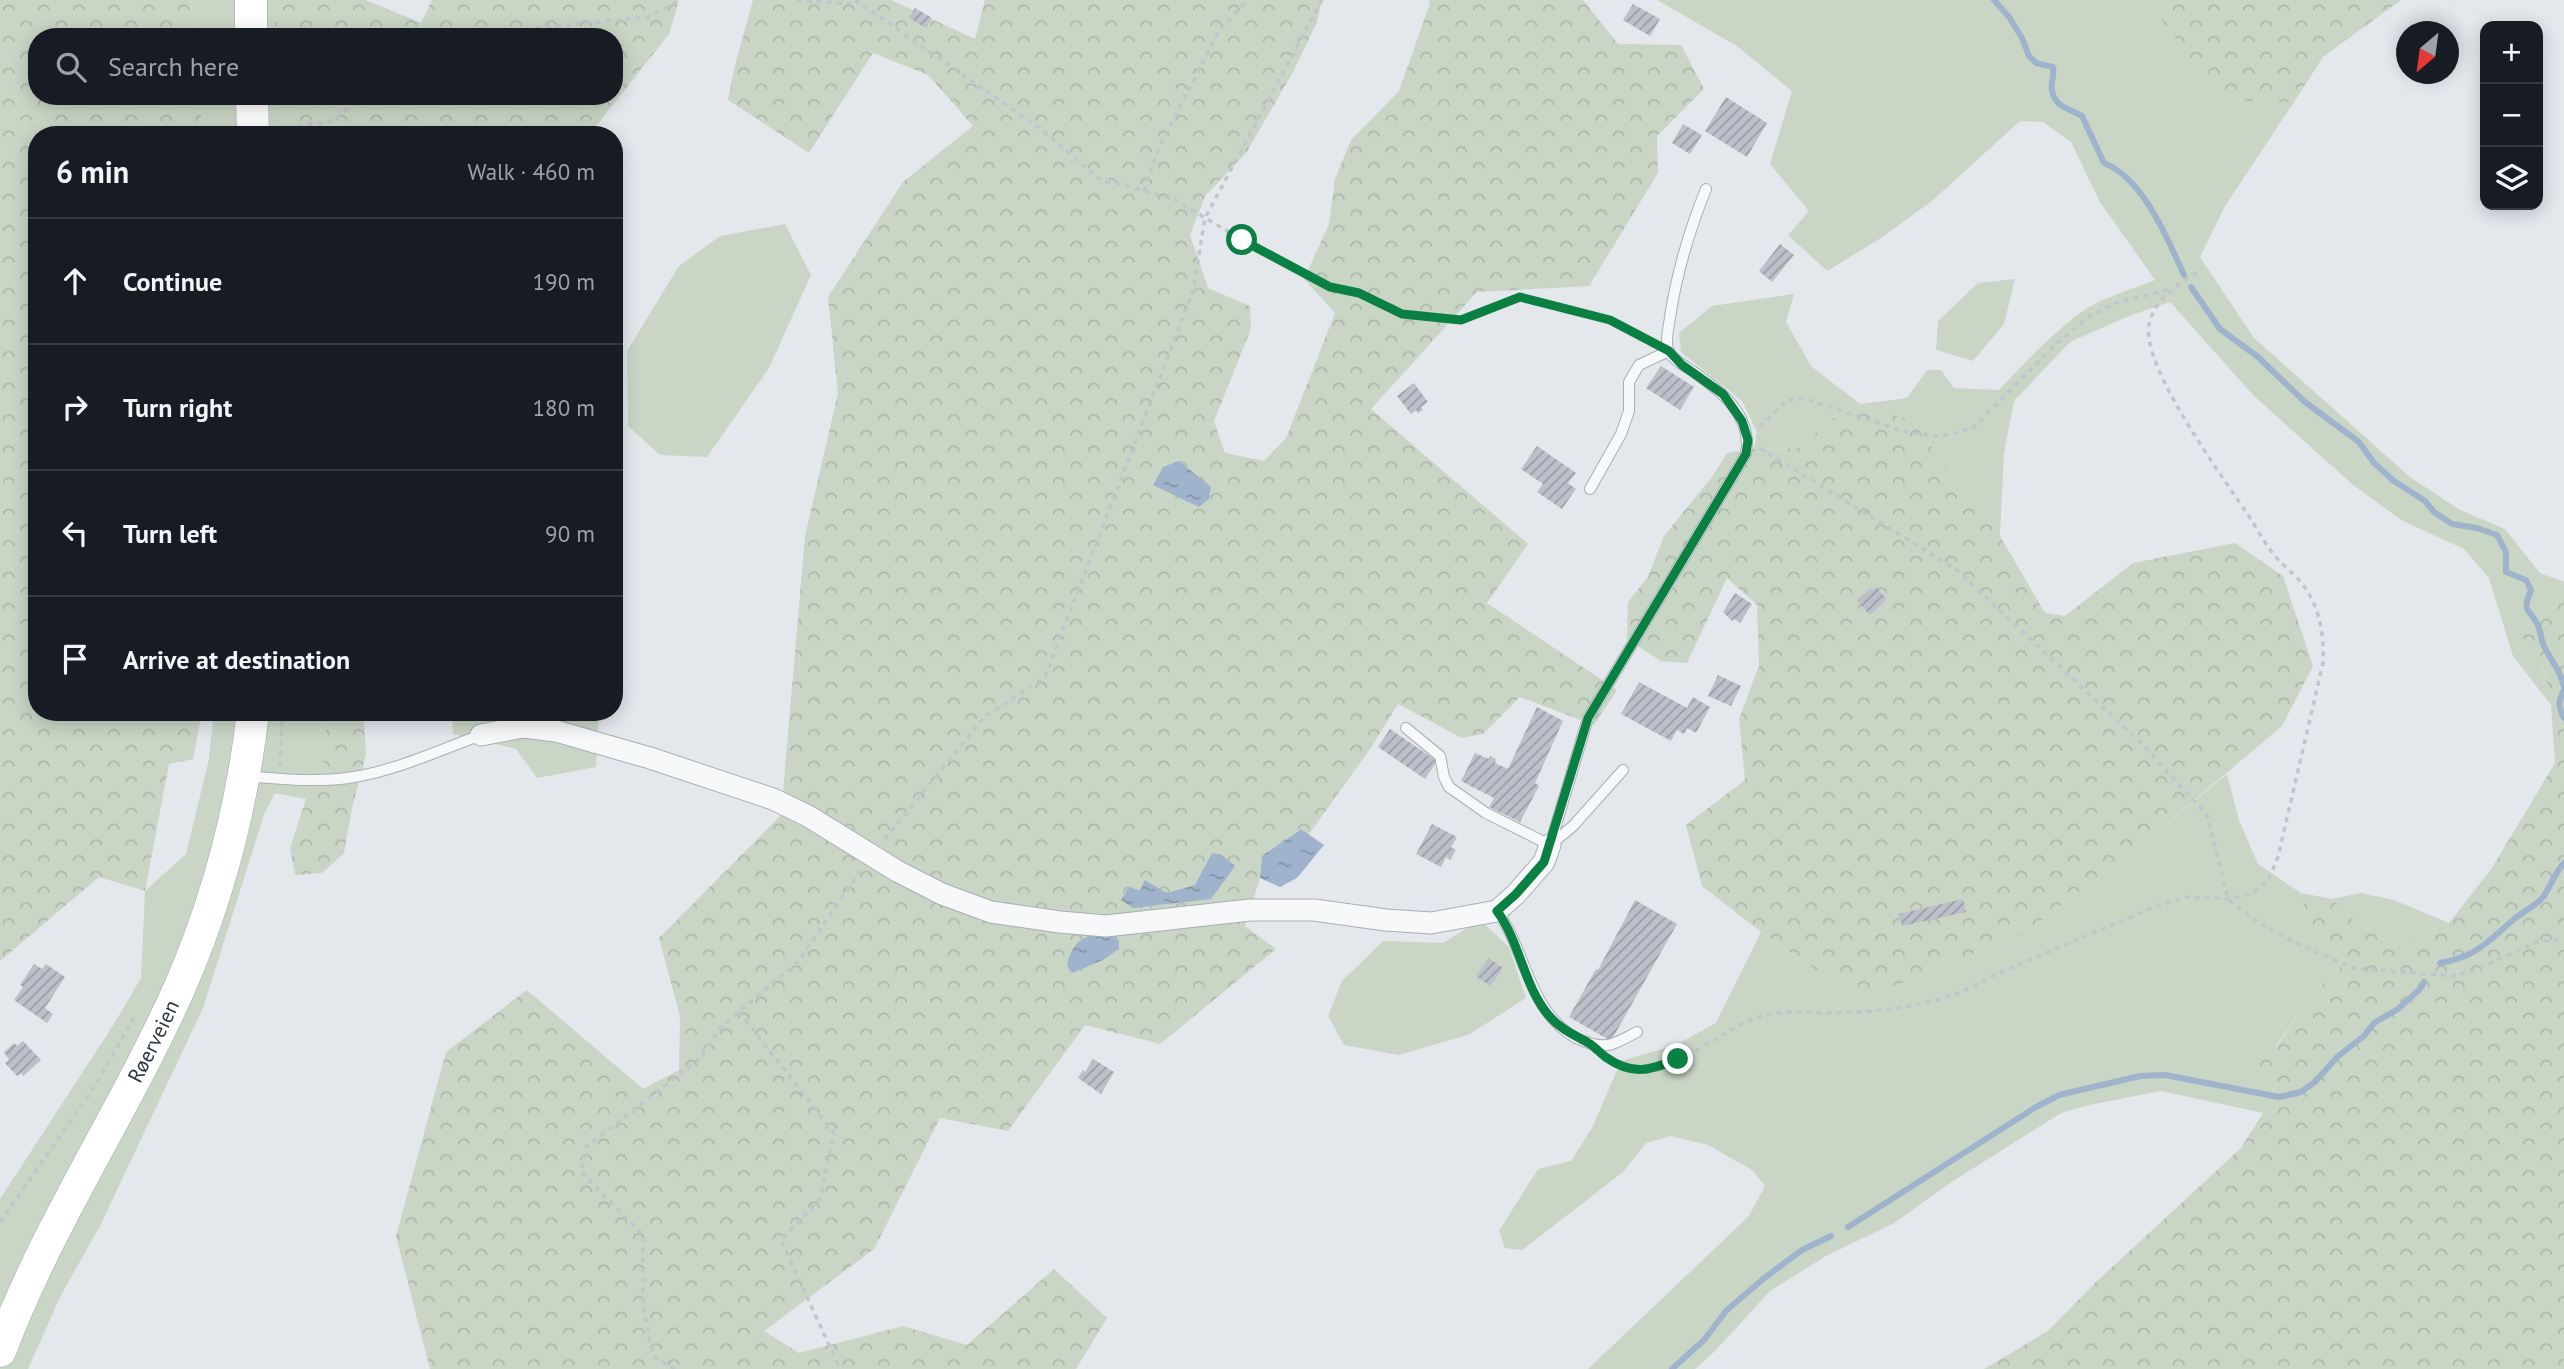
<!DOCTYPE html>
<meta charset="utf-8">
<style>
:root{--surface:#171b24;--page:#20242c;--text:#f1f3f6;--muted:#9ea1a6;--line:#363941}
body{margin:0;font-family:"PT Sans",sans-serif;background:var(--page);color:var(--text)}
.controls{position:absolute;right:21px;top:21px;display:grid;overflow:hidden;border-radius:14px;box-shadow:0 4px 18px #0003}
.controls button{width:63px;height:63px;display:grid;place-items:center;padding:0;border:0;border-bottom:2px solid var(--line);background:var(--surface);color:var(--text);font:35px sans-serif}
.compass{position:absolute;left:2396px;top:21px;width:63px;height:63px;border-radius:50%;background:var(--surface);box-shadow:0 4px 18px #0003;rotate:209deg}
.stop{position:absolute;width:21px;height:21px;margin:-16px;border:5px solid #0b8043;border-radius:50%;background:#fff}
.stop.end{background:#0b8043;border-color:#fff;box-shadow:0 2px 7px #0008}
.list{margin:0;padding:0;list-style:none}
h2{display:flex;justify-content:space-between;align-items:center;height:91px;margin:0;padding:0 28px;font-size:30px}
h2 small{font-size:23px;font-weight:400;color:var(--muted)}
.list li{display:grid;grid-template-columns:46px 1fr auto;gap:21px;align-items:center;box-sizing:border-box;height:126px;padding:0 28px;border-top:2px solid var(--line)}
.list b{display:block;font-size:26px;white-space:nowrap}
.list em{font-size:23px;font-style:normal;color:var(--muted)}
.icon{flex:none;width:38px;height:38px;fill:none;stroke:currentColor;stroke-width:2;stroke-linecap:round;stroke-linejoin:round}
.map{position:relative;flex:none;width:2564px;height:1369px;overflow:hidden}
.search{position:absolute;background:var(--surface);box-shadow:0 4px 18px #0003;left:28px;top:28px;width:595px;height:77px;display:flex;align-items:center;gap:18px;box-sizing:border-box;padding:0 24px;border-radius:28px;color:var(--muted);font-size:26px}
.panel{position:absolute;background:var(--surface);box-shadow:0 4px 18px #0003;left:28px;top:126px;width:595px;height:595px;border-radius:28px}
.map>svg:first-child{display:block}
.green{fill:#c9d6c5}
.forest{fill:url(#forest-crowns)}
.water{fill:url(#water-ripples)}
.lines{fill:none;stroke-linecap:round;stroke-linejoin:round}
.stream{stroke:#9fb4cc;stroke-width:6}
.building{fill:url(#building-hatch)}
.lane-casing{stroke:#a9aeb7;stroke-width:12}
.street-casing{stroke:#a9aeb7;stroke-width:23}
.primary-casing{stroke:#a3abb8;stroke-width:33}
.path{stroke:#c2c5cb;stroke-width:3.5;stroke-dasharray:5 5;stroke-linecap:butt}
.lane{stroke:#f7f8fa;stroke-width:10}
.street{stroke:#f7f8fa;stroke-width:21}
.primary{stroke:#fff;stroke-width:32}
.route{stroke:#0b8043;stroke-width:9}
.labels{text-anchor:middle;stroke-width:6;stroke-linejoin:round;paint-order:stroke}
.street-label{font-size:21px;fill:#2b3445;stroke:#f4f6f9}
</style>
<div class="map">
<svg width="2564" height="1369" viewBox="0 0 2564 1369">
<defs>
<pattern id="forest-crowns" width="20" height="18" patternUnits="userSpaceOnUse" patternTransform="scale(1.75)"><rect width="20" height="18" fill="#c9d6c5"/><path d="M2 6a3 3 0 1 1 6 0M12 15a3 3 0 1 1 6 0" fill="none" stroke="#adb8ab"/></pattern>
<pattern id="water-ripples" width="26" height="14" patternUnits="userSpaceOnUse" patternTransform="scale(1.75)"><rect width="26" height="14" fill="#9fb4cc"/><path d="M2 4q2-2 4 0t4 0M15 11q2-2 4 0t4 0" fill="none" stroke="#8293a7"/></pattern>
<pattern id="building-hatch" width="6" height="6" patternUnits="userSpaceOnUse" patternTransform="scale(1.75)"><rect width="6" height="6" fill="#bbc0ca"/><path d="M-1 1l2-2M0 6l6-6M5 7l2-2" fill="none" stroke="#989da6"/></pattern>
</defs>
<rect width="100%" height="100%" fill="#e4e7ec"/>
<path class="green" d="M191 0H274L275 37H195Z
M1657 0H2146L2223 100 2294 102 2225 206 2200 257 2254 338 2410 477 2460 510 2505 529 2540 573 2564 582V590L2543 600V664L2551 705 2513 656 2489 578 2464 549 2401 520 2352 484 2253 395 2170 302 2129 316 2070 342 2014 401 2004 453 2000 536 1911 420 1860 404 1833 418 1798 448 1754 449 1757 432 1742 401 1681 352 1679 333 1712 306 1794 294 1786 322 1811 366 1860 404 1907 398 1927 370H1941L1954 388 1999 390C2023 364 2049 337 2077 315 2100 298 2130 290 2155 280L2100 202 2071 142 2043 122 2020 121 1932 201 1878 240 1827 271 1788 235 1809 211 1770 164 1792 91 1737 46Z
M200 96H276L277 135H203Z
M785 224 811 275 769 368 707 457 660 455 628 426 627 351 679 266 720 236Z
M2015 279 2004 324 1973 361 1936 350 1938 321 1978 283Z
M214 712H327L324 760 306 799 275 793 264 815 203 1008 100 1226 60 1297 28 1369H0V1199L114 1024 141 978 145 891 186 854 209 759Z
M452 712H599L596 767 537 778 516 749 453 734Z
M2227 774 2239 820 2258 864 2301 893 2309 931 2341 956 2340 968 2314 991 2276 1046 2249 1068 2276 1083 2263 1113 2161 1091 2089 1105 2061 1113 1950 1183 1894 1223 1826 1256 1770 1291 1714 1352 1695 1369H1588L1749 1216 1765 1186 1752 1170 1708 1145 1671 1136 1646 1143 1623 1172 1522 1250 1505 1248 1499 1231 1538 1169 1571 1161 1592 1128 1621 1061 1676 1045 1716 1023 1761 932 1849 993 2028 931 2152 836Z
M2361 893 2394 900 2449 923 2395 946 2360 926 2332 899Z
M1480 920 1509 947 1526 998 1470 1034 1399 1055 1344 1045 1328 1016 1342 981 1383 941 1443 943Z"/>
<path class="forest" d="M0 0H191L195 37H37V96H200L203 135H37V712H202L193 759 169 764 145 891 99 877 0 961Z
M274 0H366L421 23 432 0H679L669 34 589 135H277L276 96H614V37H275Z
M753 0H891L975 39 985 0H1322L1317 22 1293 72 1246 153 1205 196 1190 235 1208 288 1250 306 1251 329 1214 421 1225 453 1264 461 1286 438 1335 313 1304 279 1329 224 1335 179 1351 140 1399 91 1430 3 1429 0H1583L1618 44 1681 45 1704 89 1657 136 1658 173 1589 286 1477 292 1371 409 1528 544 1487 603 1617 690 1594 725 1520 697 1483 734 1462 738 1398 704 1370 749 1309 834 1300 829 1262 857 1260 878 1245 926 1276 949 1160 1044 1085 1025 1008 1131 940 1118 874 1249 764 1331 799 1353 903 1326 967 1345 1054 1269 1107 1318 1076 1369H430L396 1236 446 1052 527 990 643 1089 679 1070 680 1016 659 938 781 815 805 536 838 393 828 297 903 182 973 126 928 75 873 53 809 153 728 100 735 65Z
M2146 0H2401L2323 57 2294 102 2223 101Z
M1860 404 1911 420 2000 536 2045 613 2065 616 2133 563 2235 543 2283 576 2313 666 2282 726 2152 836 2028 931 1895 986 1849 993 1761 932 1702 886 1686 825 1745 780 1739 719 1759 666 1757 605 1727 578 1687 663 1661 661 1627 639 1628 602 1648 577 1664 536 1712 477 1727 453 1754 449 1798 448 1833 418Z
M2564 590V1369H1984L2048 1331 2096 1282 2241 1148 2263 1113 2276 1084 2249 1068 2250 1057 2277 1046 2314 991 2340 968 2341 956 2309 931 2301 893 2332 899 2360 926 2395 946 2449 923 2492 868 2555 763 2551 705 2543 664 2523 638 2543 600Z
M327 712H363L366 754 352 808 344 853 322 873 295 875 290 848 306 799 324 760Z"/>
<path class="water" d="M1179 461 1211 487 1209 499 1199 507 1153 485 1163 467Z
M1301 829 1324 845 1297 878 1280 887 1260 878 1262 856Z
M1212 853 1222 855 1235 866 1211 899 1133 908 1121 900 1128 888 1140 890 1145 880 1167 893 1195 885Z
M1104 931 1119 940V949L1103 960 1072 973 1067 966C1071 943 1083 936 1104 931Z"/>
<g class="lines">
<path class="stream" d="M1994 0 2009 17 2022 38 2029 56 2036 63 2053 67C2055 76 2050 82 2052 90 2054 107 2070 109 2082 116L2104 163C2143 178 2167 238 2184 275
M2191 287 2220 329 2258 357 2305 402 2359 442 2374 463 2394 481 2425 501 2434 512 2452 524 2477 528 2497 535 2506 552V572L2526 580 2531 590C2521 614 2529 607 2538 625 2541 632 2541 640 2544 646 2551 661 2561 671 2564 687
M2564 690C2558 701 2558 707 2564 718
M2440 963C2480 956 2489 939 2518 916 2526 910 2538 904 2544 896 2551 885 2555 873 2564 863
M1848 1227 2036 1107 2059 1095 2140 1076 2165 1075 2279 1097 2301 1092 2315 1082 2337 1057 2364 1036 2374 1023 2398 1009 2420 989 2424 982
M1672 1369 1704 1340 1726 1311 1763 1279 1802 1250 1831 1236"/>
</g>
<path class="building" d="M1633 4 1660 19 1650 36 1623 20Z
M915 8 932 18 926 28 909 18Z
M1726 97 1767 123 1747 157 1705 131Z
M1683 124 1702 135 1690 154 1672 143Z
M1780 244 1794 255 1772 282 1759 271Z
M1661 366 1694 387 1680 410 1646 388Z
M1414 383 1428 402 1421 407 1423 410 1418 413 1416 410 1411 414 1397 396Z
M1537 446 1576 473 1568 483 1576 489 1562 509 1537 492 1543 484 1521 469Z
M1876 587 1887 599 1870 615 1857 601 1871 588 1872 590Z
M1735 593 1752 604 1740 623 1734 619 1732 621 1723 612Z
M1718 675 1741 686 1731 706 1708 696Z
M1639 682 1687 708 1693 697 1710 707 1696 733 1687 728 1684 734 1677 730 1671 741 1621 714Z
M1537 707 1563 721 1535 783 1539 786 1520 822 1489 807 1494 798 1461 781 1475 753 1489 759 1490 756 1496 759 1495 763 1508 769Z
M1390 729 1437 761 1425 779 1378 747Z
M1432 824 1457 837 1451 847 1456 850 1450 860 1446 857 1441 867 1416 854Z
M1963 899 1966 912 1902 926 1899 914Z
M1635 900 1677 924 1611 1041 1569 1017 1596 969 1598 970Z
M1489 958 1503 968 1490 986 1476 976Z
M34 964 42 969 46 964 65 977 45 1008 53 1014 47 1023 14 1000 23 987 20 985Z
M23 1041 41 1060 23 1076 21 1073 17 1076 5 1063 9 1060 4 1052 14 1043 17 1046Z
M1093 1059 1114 1072 1101 1094 1078 1078 1083 1070 1085 1072Z"/>
<g class="lines">
<g class="lane-casing">
<path id="lane" d="M1590 489 1621 434 1629 411V382L1639 365 1669 351
M1406 728 1440 756 1444 777 1449 787 1486 813 1550 845
M246 776C281 779 319 783 354 777 397 770 440 750 481 735
M1550 845 1588 718 1746 454C1753 415 1720 390 1691 370 1683 365 1671 359 1668 349 1665 339 1669 327 1670 317 1677 272 1689 231 1706 189
M1550 845 1573 826 1623 770
M1497 911C1527 952 1528 1011 1576 1038 1587 1043 1600 1048 1612 1044 1621 1041 1629 1036 1637 1032"/>
</g>
<g class="street-casing">
<path id="street" d="M481 735 523 727 556 731 650 758 773 799 808 816 897 871 942 894 991 912 1060 922 1106 926 1250 910H1314L1386 920 1431 923 1497 911 1516 894 1544 862 1550 845"/>
</g>
<g class="primary-casing">
<g id="primary">
<path d="M251 0V37"/>
<path d="M252 96 253 135"/>
<path id="s1" d="M0 1351C48 1224 124 1112 179 989 218 900 242 808 253 712"/>
</g>
</g>
<path class="path" d="M797 0 857 4
M855 0 1041 129 1098 178 1174 199 1242 240 1330 287 1359 293 1402 314 1461 320 1520 297 1610 320 1653 343
M518 37 536 28 648 17 682 0
M278 129 334 121 360 96
M1144 191 1157 152 1219 31 1247 0
M1760 427 1786 401 1803 398 1899 430 1931 436 1953 434 1974 427 2057 343 2090 316 2116 303 2171 289
M1760 448 1957 570 2141 743 2207 815 2228 899 2259 923 2310 950 2354 968 2453 976 2475 970 2537 942 2564 939
M280 766 282 712
M885 839 984 717 1045 677 1193 291 1205 218 1322 0
M739 1012 834 1133 820 1199 781 1240 840 1369
M1612 1060C1619 1063 1628 1069 1636 1070 1674 1076 1724 1026 1762 1016 1786 1009 1811 1013 1836 1013 1890 1012 1948 1004 1994 975L2157 906 2185 897 2228 899 2250 894 2268 881 2278 857 2323 663C2324 638 2321 614 2308 592 2300 578 2285 568 2275 556 2264 543 2256 526 2246 512 2222 476 2141 366 2149 325 2154 298 2181 283 2202 269
M0 1222 95 1086 136 1014
M675 1369 653 1356 643 1308V1235L581 1172 586 1147 699 1059 723 1025 797 963 861 870"/>
<use href="#lane" class="lane"/>
<use href="#street" class="street"/>
<use href="#primary" class="primary"/>
</g>
<g class="lines">
<path class="route" d="M1242 240 1330 287 1359 293 1402 314 1461 320 1520 297 1610 320 1669 351 1682 365 1723 394 1742 421 1748 440 1746 454 1588 718 1544 862 1516 894 1497 911C1521 943 1525 994 1554 1021 1565 1032 1577 1036 1590 1044 1596 1048 1601 1054 1607 1058 1633 1076 1651 1070 1678 1059"/>
</g>
<g class="labels">
<g class="street-label">
<text dy="7" stroke="none"><textPath href="#s1" startOffset="346">Røerveien</textPath></text>
</g>
</g>
</svg>
<div class="controls">
<button>+</button>
<button>−</button>
<button><svg class="icon" aria-label="layers" viewBox="0 0 24 24"><path d="M12 4l9 5-9 5-9-5zM3 14l9 5 9-5"/></svg></button>
</div>
<svg class="compass" viewBox="-18 -18 36 36"><path d="M0-13l5 13h-10z" fill="#e53935"/><path d="M0 13l5-13h-10z" fill="#9ea1a6"/></svg>
<div class="stop" style="left:1242px;top:240px"></div>
<div class="stop end" style="left:1678px;top:1059px"></div>
<div class="search"><svg class="icon" aria-label="search" viewBox="0 0 24 24"><circle cx="10" cy="10" r="6"/><path d="M15 15l6 6"/></svg>Search here</div>
<section class="panel">
<h2>6 min<small>Walk · 460 m</small></h2>
<ul class="list">
<li><svg class="icon" aria-label="ahead" viewBox="0 0 24 24"><path d="M12 20V5M6 11l6-6 6 6"/></svg><div><b>Continue</b></div><em>190 m</em></li>
<li><svg class="icon" aria-label="right" viewBox="0 0 24 24"><path d="M7 20v-9h11M14 6l5 5-5 5"/></svg><div><b>Turn right</b></div><em>180 m</em></li>
<li><svg class="icon" aria-label="left" viewBox="0 0 24 24"><path d="M17 20v-9H6M10 6l-5 5 5 5"/></svg><div><b>Turn left</b></div><em>90 m</em></li>
<li><svg class="icon" aria-label="arrive" viewBox="0 0 24 24"><path d="M6 21V4h12l-3 4 3 4H6"/></svg><div><b>Arrive at destination</b></div></li>
</ul>
</section>
</div>
